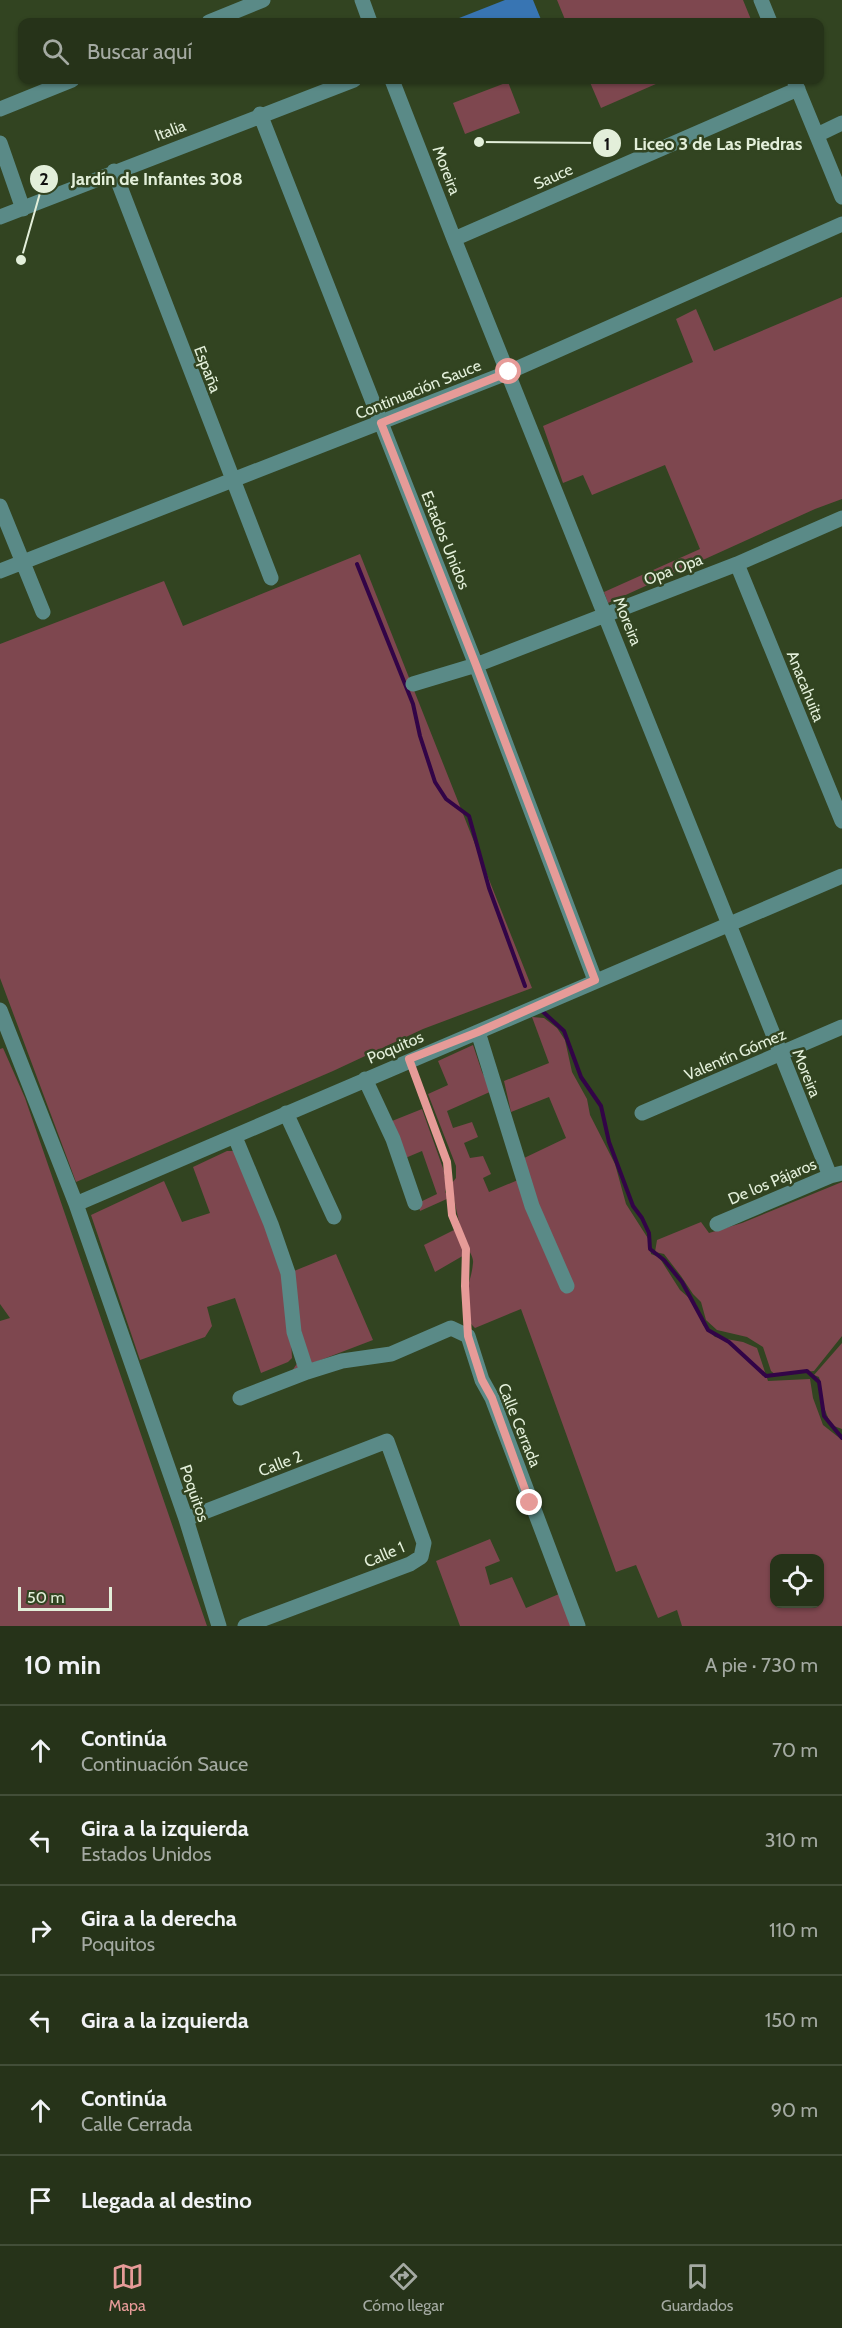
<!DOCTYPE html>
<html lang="es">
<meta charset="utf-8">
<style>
:root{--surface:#263319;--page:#2e3b22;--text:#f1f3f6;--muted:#a4aaa2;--line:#424e38;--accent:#e69b98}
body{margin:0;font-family:Cabin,sans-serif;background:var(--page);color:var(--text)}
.controls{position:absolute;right:18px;bottom:18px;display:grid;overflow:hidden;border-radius:12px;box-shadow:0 2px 4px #0004}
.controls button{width:54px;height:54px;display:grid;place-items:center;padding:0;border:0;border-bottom:2px solid var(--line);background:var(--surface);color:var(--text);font:30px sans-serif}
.scale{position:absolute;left:18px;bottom:15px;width:94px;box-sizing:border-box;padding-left:6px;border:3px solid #e3efda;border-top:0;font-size:16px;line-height:21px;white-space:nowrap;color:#e3efda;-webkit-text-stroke:4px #324421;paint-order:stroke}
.stop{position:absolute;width:18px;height:18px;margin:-14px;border:4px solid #e69b98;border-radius:50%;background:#fff}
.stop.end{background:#e69b98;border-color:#fff;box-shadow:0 2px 6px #0008}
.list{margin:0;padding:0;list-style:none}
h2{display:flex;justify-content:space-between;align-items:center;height:78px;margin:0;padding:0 24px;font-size:26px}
h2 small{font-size:20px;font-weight:400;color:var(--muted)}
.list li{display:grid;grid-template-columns:39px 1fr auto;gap:18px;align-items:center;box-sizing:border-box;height:90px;padding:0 24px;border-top:2px solid var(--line)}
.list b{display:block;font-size:22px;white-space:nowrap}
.list p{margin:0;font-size:20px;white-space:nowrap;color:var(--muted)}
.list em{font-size:20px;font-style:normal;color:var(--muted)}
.icon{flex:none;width:33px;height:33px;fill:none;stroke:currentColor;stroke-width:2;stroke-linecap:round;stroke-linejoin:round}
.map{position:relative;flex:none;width:842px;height:1626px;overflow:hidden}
.search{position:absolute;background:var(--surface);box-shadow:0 2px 4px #0004;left:18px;right:18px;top:18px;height:66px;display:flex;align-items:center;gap:15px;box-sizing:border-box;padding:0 21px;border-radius:12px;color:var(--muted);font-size:22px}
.sheet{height:618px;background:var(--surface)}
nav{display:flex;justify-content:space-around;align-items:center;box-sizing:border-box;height:84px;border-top:2px solid var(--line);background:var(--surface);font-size:16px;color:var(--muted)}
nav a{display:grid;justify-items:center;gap:3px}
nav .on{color:var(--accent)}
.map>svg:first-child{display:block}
.green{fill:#7e474f;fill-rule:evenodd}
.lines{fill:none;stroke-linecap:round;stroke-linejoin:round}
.stream{stroke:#320447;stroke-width:4}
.building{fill:#3875b3}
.path{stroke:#87967a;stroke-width:2;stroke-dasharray:6 3;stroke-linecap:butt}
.minor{stroke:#5a8a87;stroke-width:15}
.route{stroke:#e69b98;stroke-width:8}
.labels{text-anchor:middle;stroke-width:5;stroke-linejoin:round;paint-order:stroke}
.street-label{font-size:16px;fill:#e3efda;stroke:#324421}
.leader{fill:none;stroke:#e3efda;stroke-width:2}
.callout-dot{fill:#e3efda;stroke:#324421;stroke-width:2}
.mark-label{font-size:18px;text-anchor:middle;font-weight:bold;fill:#111}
.callout-label{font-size:18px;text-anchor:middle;font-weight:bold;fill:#e3efda;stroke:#324421;stroke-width:5;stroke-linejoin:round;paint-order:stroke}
</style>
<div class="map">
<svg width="842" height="1626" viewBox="0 0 842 1626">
<rect width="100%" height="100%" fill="#324421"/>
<path class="green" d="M557 0H743L752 22H566Z
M589 80H665L601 108Z
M508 82 520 113 465 134 453 103Z
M842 297V499L815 509 608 603 604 592 700 549 665 465 592 495 583 475 563 483 543 426 693 362 676 319 696 309 714 351Z
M360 554 532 988 423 1029 333 1071 76 1182 0 978V644L164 581 183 626Z
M532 1017 544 1018 557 1028 565 1040 572 1072 587 1099 590 1115 615 1164 626 1204 649 1240 651 1254 659 1257 680 1290 696 1304 703 1325 715 1337 743 1342 757 1348 768 1381 810 1379 813 1398 823 1425 842 1440V1626H682L677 1610 658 1618 636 1565 616 1572 521 1309 475 1328C454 1308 471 1288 473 1263 474 1256 467 1249 465 1242 459 1223 454 1203 452 1183L456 1178V1166L428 1094 448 1085 438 1061 473 1045 482 1072 492 1091 447 1111 453 1128 472 1122 478 1137 464 1143 470 1158 483 1156 491 1174 483 1178 489 1192 518 1180 522 1159 566 1138 549 1097 511 1112 504 1081 549 1063ZM774 1558H820V1604H774Z
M3 1048 25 1098 207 1626H0V1321L10 1318 0 1304V1049Z
M422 1109 444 1171V1176L448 1180 445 1192 449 1198 420 1211 418 1203 437 1194 422 1151 403 1159 392 1121Z
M227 1151H234L287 1263 292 1358 288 1362 261 1373 235 1298 207 1307 212 1326 205 1337 140 1360 91 1215 164 1181 182 1222 210 1213 193 1167Z
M842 1182V1336L814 1371 776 1375 771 1371 763 1347 747 1337 717 1330 706 1320 701 1302 693 1294 681 1276 664 1254 655 1252 657 1240 701 1222 709 1233 742 1223Z
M456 1229 458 1239 466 1254 435 1272 424 1245Z
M336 1254 373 1340 292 1371 298 1362 294 1271Z
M842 1343V1429L831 1425 819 1395 821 1384 819 1377 814 1375Z
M490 1539 500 1561 485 1567 490 1585 512 1577 526 1608 559 1594 573 1626H460L436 1561Z"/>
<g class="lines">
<path class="stream" d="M357 564 413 704 420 736 435 782 446 799 469 816 489 888 525 986
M541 1010 564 1031 581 1077 601 1106 609 1142 633 1206 642 1218 649 1233 650 1249 664 1260 682 1282 708 1330 729 1342 766 1376 807 1371 819 1382 824 1416 842 1438"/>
</g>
<path class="building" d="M505 0H533L542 22H449Z"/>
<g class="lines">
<path class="path" d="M414 1073 447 1162 452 1215 466 1249 465 1286 467 1322"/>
<path class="minor" d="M362 0 370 22
M761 0 770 22
M209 22 263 0
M392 80 454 239 830 1176
M794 80 842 197
M0 109 72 80
M260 114 476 665 595 980
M817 135 842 123
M0 143 23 209
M114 171 271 578
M0 217 354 80
M454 239 798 89
M0 506 43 612
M737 564 842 821
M0 571 509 372 842 224
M413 684 476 665 737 564 842 518
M0 1010 76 1204 186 1519 219 1626
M478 1032 532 1206 567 1286
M365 1079 393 1139 415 1203
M286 1113 334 1217
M642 1113 842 1027
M235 1137 271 1224 288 1273 294 1332 307 1372
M76 1204 842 876
M717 1224 830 1176 842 1173
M240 1398 307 1372 342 1361 391 1354 451 1328 468 1336 482 1380 492 1398 578 1626
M186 1519 387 1441 424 1543 421 1557 410 1564 245 1626"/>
</g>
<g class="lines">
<path class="route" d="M509 372 381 423 476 665 595 980 478 1032 409 1059 447 1162 452 1215 466 1249 465 1286 468 1336 482 1380 492 1398 530 1503"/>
</g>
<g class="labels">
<g class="street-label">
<text transform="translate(170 130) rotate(-21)" y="6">Italia</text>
<text transform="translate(447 170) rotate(69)" y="6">Moreira</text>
<text transform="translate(553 176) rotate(-24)" y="6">Sauce</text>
<text transform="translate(208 369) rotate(69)" y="6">España</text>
<text transform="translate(418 389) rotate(-22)" y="6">Continuación Sauce</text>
<text transform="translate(446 540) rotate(68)" y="6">Estados Unidos</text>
<text transform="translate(673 569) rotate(-21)" y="6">Opa Opa</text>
<text transform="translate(628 621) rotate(68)" y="6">Moreira</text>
<text transform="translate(806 686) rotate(68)" y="6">Anacahuita</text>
<text transform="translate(395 1047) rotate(-23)" y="6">Poquitos</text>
<text transform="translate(735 1054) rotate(-23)" y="6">Valentín Gómez</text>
<text transform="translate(807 1073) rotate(68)" y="6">Moreira</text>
<text transform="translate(772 1181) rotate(-23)" y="6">De los Pájaros</text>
<text transform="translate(520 1425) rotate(68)" y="6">Calle Cerrada</text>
<text transform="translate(280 1463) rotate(-21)" y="6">Calle 2</text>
<text transform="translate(195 1493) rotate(71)" y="6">Poquitos</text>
<text transform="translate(384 1554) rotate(-23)" y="6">Calle 1</text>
</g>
</g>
<path class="leader" d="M479 142L607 143M21 260L44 179"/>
<g class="callout-dot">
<circle cx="479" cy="142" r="6"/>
<circle cx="21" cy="260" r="6"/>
<circle cx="607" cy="143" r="15"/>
<circle cx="44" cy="179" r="15"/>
</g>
<g class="mark-label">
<text x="607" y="150">1</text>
<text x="44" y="185">2</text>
</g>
<g class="callout-label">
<text x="718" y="150">Liceo 3 de Las Piedras</text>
<text x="157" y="185">Jardín de Infantes 308</text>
</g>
</svg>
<div class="controls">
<button><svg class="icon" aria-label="locate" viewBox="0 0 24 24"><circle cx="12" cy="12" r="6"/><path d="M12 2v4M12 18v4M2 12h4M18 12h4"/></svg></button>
</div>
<div class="scale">50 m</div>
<div class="stop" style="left:509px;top:372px"></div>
<div class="stop end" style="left:530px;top:1503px"></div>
<div class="search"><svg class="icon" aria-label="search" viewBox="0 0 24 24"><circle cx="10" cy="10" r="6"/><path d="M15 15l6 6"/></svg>Buscar aquí</div>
</div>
<section class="sheet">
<h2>10 min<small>A pie · 730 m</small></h2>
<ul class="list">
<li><svg class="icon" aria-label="ahead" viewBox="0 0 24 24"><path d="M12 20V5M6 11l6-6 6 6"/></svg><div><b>Continúa</b><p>Continuación Sauce</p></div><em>70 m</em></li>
<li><svg class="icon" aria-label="left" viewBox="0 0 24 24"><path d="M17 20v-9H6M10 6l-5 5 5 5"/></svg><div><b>Gira a la izquierda</b><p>Estados Unidos</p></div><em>310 m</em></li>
<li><svg class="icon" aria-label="right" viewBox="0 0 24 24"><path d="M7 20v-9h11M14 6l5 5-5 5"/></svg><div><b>Gira a la derecha</b><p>Poquitos</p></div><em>110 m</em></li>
<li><svg class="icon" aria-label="left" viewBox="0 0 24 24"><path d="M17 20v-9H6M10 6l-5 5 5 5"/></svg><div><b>Gira a la izquierda</b></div><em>150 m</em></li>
<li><svg class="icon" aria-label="ahead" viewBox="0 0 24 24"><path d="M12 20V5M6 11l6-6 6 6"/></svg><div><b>Continúa</b><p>Calle Cerrada</p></div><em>90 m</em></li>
<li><svg class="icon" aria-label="arrive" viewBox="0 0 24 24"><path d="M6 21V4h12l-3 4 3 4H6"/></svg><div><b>Llegada al destino</b></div></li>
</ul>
</section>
<nav>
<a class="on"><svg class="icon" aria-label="map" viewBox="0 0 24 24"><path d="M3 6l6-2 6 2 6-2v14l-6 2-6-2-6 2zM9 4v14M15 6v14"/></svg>Mapa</a>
<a><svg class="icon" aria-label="directions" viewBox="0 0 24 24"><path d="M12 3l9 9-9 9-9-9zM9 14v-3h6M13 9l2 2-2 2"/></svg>Cómo llegar</a>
<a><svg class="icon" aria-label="saved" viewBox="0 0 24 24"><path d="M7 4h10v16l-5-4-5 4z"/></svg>Guardados</a>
</nav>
